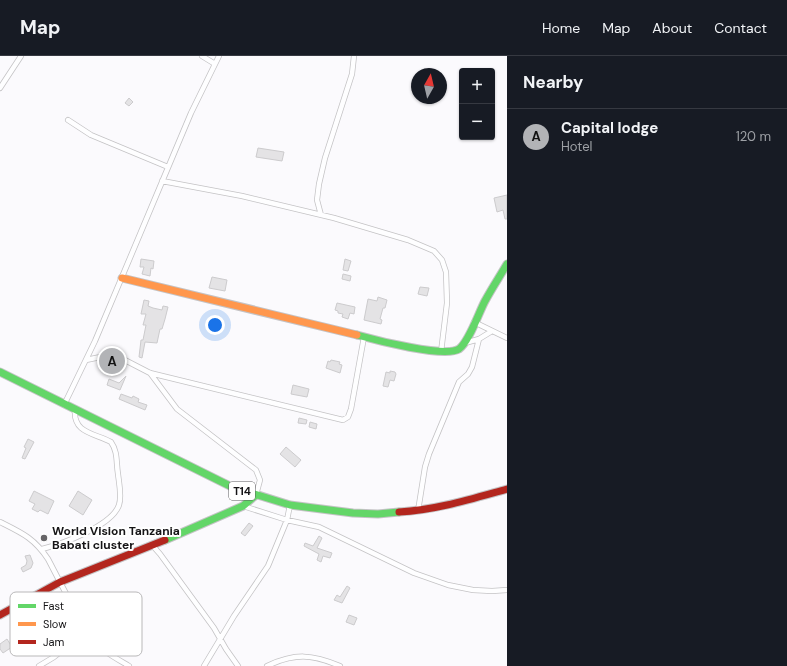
<!DOCTYPE html>
<meta charset="utf-8">
<style>
:root{--surface:#171b24;--page:#242831;--text:#f1f3f6;--muted:#9ea1a6;--line:#363941;--accent:#b2b3b6}
body{margin:0;font-family:"DM Sans",sans-serif;background:var(--page);color:var(--text)}
.controls{position:absolute;right:12px;top:12px;display:grid;overflow:hidden;border-radius:4px;box-shadow:0 1px 3px #0004}
.controls button{width:36px;height:36px;display:grid;place-items:center;padding:0;border:0;border-bottom:1px solid var(--line);background:var(--surface);color:var(--text);font:20px sans-serif}
.compass{position:absolute;left:411px;top:12px;width:36px;height:36px;border-radius:50%;background:var(--surface);box-shadow:0 1px 3px #0004;rotate:8deg}
.you{position:absolute;left:215px;top:269px;width:14px;height:14px;margin:-10px;border:3px solid #fff;border-radius:50%;background:#1a73e8;box-shadow:0 0 0 6px #1a73e833}
.badge{display:grid;place-items:center;width:26px;height:26px;border-radius:50%;background:var(--accent);color:#111;font-size:13px;font-weight:700}
.pin{position:absolute;translate:-50% -50%;border:2px solid #fff;box-shadow:0 1px 4px #0006}
.list{margin:0;padding:0;list-style:none}
h2{display:flex;justify-content:space-between;align-items:center;height:52px;margin:0;padding:0 16px;font-size:17px}
h2 small{font-size:13px;font-weight:400;color:var(--muted)}
.list li{display:grid;grid-template-columns:26px 1fr auto;gap:12px;align-items:center;box-sizing:border-box;height:56px;padding:0 16px;border-top:1px solid var(--line)}
.list b{display:block;font-size:15px;white-space:nowrap}
.list p{margin:0;font-size:13px;white-space:nowrap;color:var(--muted)}
.list em{font-size:13px;font-style:normal;color:var(--muted)}
.map{position:relative;flex:none;width:507px;height:610px;overflow:hidden}
header{display:flex;align-items:center;gap:24px;box-sizing:border-box;height:56px;padding:0 20px;background:var(--surface);border-bottom:1px solid var(--line)}
header strong{font-size:19px}
nav{display:flex;gap:22px;margin-inline-start:auto;font-size:14px}
main{display:flex}
aside{flex:1;background:var(--surface)}
.map>svg:first-child{display:block}
.building{fill:#e4e3e5;stroke:#cccbcd}
.lines{fill:none;stroke-linecap:round;stroke-linejoin:round}
.street-casing{stroke:#c4c3c5;stroke-width:6}
.fast-casing{stroke:#c4c3c5;stroke-width:9}
.slow-casing{stroke:#c4c3c5;stroke-width:9}
.jam-casing{stroke:#c4c3c5;stroke-width:9}
.street{stroke:#fefeff;stroke-width:4.5}
.fast{stroke:#63d668;stroke-width:7}
.slow{stroke:#ff974d;stroke-width:7}
.jam{stroke:#b3261e;stroke-width:7}
.poi-dot{fill:#666467;stroke:#fff;stroke-width:1.5}
.labels{text-anchor:middle;stroke-width:4;stroke-linejoin:round;paint-order:stroke}
.shield{fill:#fff;stroke:#5b5a5c;stroke-width:1}
.shield-label{font-size:11px;font-weight:bold;fill:#151416}
.poi-label{font-size:12px;font-weight:bold;fill:#151416;stroke:#fff;text-anchor:start}
.key{fill:#fff;stroke:#b9b8b9;stroke-width:1}
.key-label{font-size:11px;fill:#151416}
</style>
<header>
<strong>Map</strong>
<nav><a>Home</a><a>Map</a><a>About</a><a>Contact</a></nav>
</header>
<main>
<div class="map">
<svg width="507" height="610" viewBox="0 0 507 610">
<rect width="100%" height="100%" fill="#fbfafd"/>
<path class="building" d="M129 42 133 46 129 50 125 47Z
M258 92 284 96 282 105 256 101Z
M507 139V163H505L503 154 497 156 494 142Z
M141 203 154 205 153 213 151 212 150 220 142 218 144 211H140Z
M345 203 351 205 348 215 343 214Z
M343 218 351 220 350 225 342 223Z
M212 221 227 224 225 235 209 232Z
M420 231 429 232 427 240 418 238Z
M378 241 387 244 385 252H383L380 263 382 264 381 268 364 264 368 243 377 245Z
M144 244 149 245 148 250 153 252 162 254 163 250 168 251 165 263 162 273H160L157 287 145 286 142 302 139 301 141 284H143L146 269H143L146 258H141Z
M337 247 355 251 354 258 350 257 348 263 342 261 343 258 338 257V255L335 254Z
M331 304 340 306 339 308 342 309 340 317 326 312 328 305 330 306Z
M390 315 395 316 396 318 394 325 390 324 388 331 383 330 386 316 390 317Z
M126 320 120 334 107 329 109 323 119 327Z
M293 329 309 333 307 341 291 338Z
M121 338 132 342 133 340 139 343 138 346 147 349 145 354 119 343Z
M299 362 307 364 306 368 298 367Z
M310 366 317 368 316 373 309 371Z
M28 383 34 386 25 403 22 402 26 392 24 391Z
M286 391 301 404 295 411 280 398Z
M34 435 54 445 48 458 40 454 38 456 32 453 35 448 29 445Z
M78 435 92 444 83 459 69 450Z
M249 467 253 470 245 480 241 477Z
M319 480 322 482 317 492 332 497 330 502 323 500 321 506 317 504 319 498 304 490 305 487 313 490Z
M30 499 33 507 31 512 23 516 21 512 26 509 27 505 25 500Z
M347 530 350 532 342 547 334 544 337 539 340 541Z
M349 559 357 562 354 569 346 566Z
M7 583 12 591 3 597 0 593V588Z"/>
<g class="lines">
<g class="street-casing">
<path id="street" d="M202 0 215 8
M0 32 21 0
M68 64 91 79 168 111
M162 125 242 140 334 162 408 184 434 195 442 204 446 216 447 247 441 296
M321 159 317 144 319 128 325 102 352 18 354 0
M474 266 507 282
M465 287 479 283 492 275
M86 304 110 299 119 301 150 317 343 364 348 361 351 353 364 281
M150 317 177 353 256 414 260 424 256 439
M64 349 95 285 191 57 219 0
M243 450 287 464 319 471 414 517 448 529 473 534 492 535 507 534
M418 455 425 411 429 398 459 326 468 318 472 311 479 283
M0 466C22 477 34 482 48 503L87 578C97 592 114 601 129 610
M152 489 160 498 214 572 226 593 238 610
M42 493C62 488 112 470 119 449 122 440 119 427 118 418 116 406 118 396 111 386 94 377 73 377 75 354
M39 610 54 601 86 576
M204 610 234 560 268 510 287 464 290 449
M267 610C295 597 312 598 340 610"/>
</g>
<g class="fast-casing">
<path id="fast" d="M357 279C375 284 445 302 459 293 469 286 479 256 485 245 492 232 500 220 507 208
M0 316 232 431 290 449 353 457 378 458 399 456
M165 484 243 450 256 439"/>
</g>
<g class="slow-casing">
<path id="slow" d="M122 222 357 279"/>
</g>
<g class="jam-casing">
<path id="jam" d="M399 456C436 454 471 443 507 433
M0 559 60 526 165 484"/>
</g>
<use href="#street" class="street"/>
<use href="#fast" class="fast"/>
<use href="#slow" class="slow"/>
<use href="#jam" class="jam"/>
</g>
<circle class="poi-dot" cx="44" cy="482" r="4"/>
<g class="labels">
<rect class="shield" x="229" y="426" width="26" height="18" rx="3"/>
<g class="shield-label">
<text x="242" y="439">T14</text>
</g>
<g class="poi-label">
<text x="52" y="479">World Vision Tanzania<tspan x="52" dy="14">Babati cluster</tspan></text>
</g>
</g>
<rect x="10" y="536" width="132" height="64" rx="6" class="key"/>
<rect x="18" y="548" width="18" height="4" fill="#63d668"/>
<rect x="18" y="566" width="18" height="4" fill="#ff974d"/>
<rect x="18" y="584" width="18" height="4" fill="#b3261e"/>
<g class="key-label">
<text x="43" y="554">Fast</text>
<text x="43" y="572">Slow</text>
<text x="43" y="590">Jam</text>
</g>
</svg>
<div class="controls">
<button>+</button>
<button>−</button>
</div>
<svg class="compass" viewBox="-18 -18 36 36"><path d="M0-13l5 13h-10z" fill="#e53935"/><path d="M0 13l5-13h-10z" fill="#9ea1a6"/></svg>
<div class="you"></div>
<div class="pin badge" style="left:112px;top:305px">A</div>
</div>
<aside>
<h2>Nearby<small></small></h2>
<ul class="list">
<li><span class="badge">A</span><div><b>Capital lodge</b><p>Hotel</p></div><em>120 m</em></li>
</ul>
</aside>
</main>
